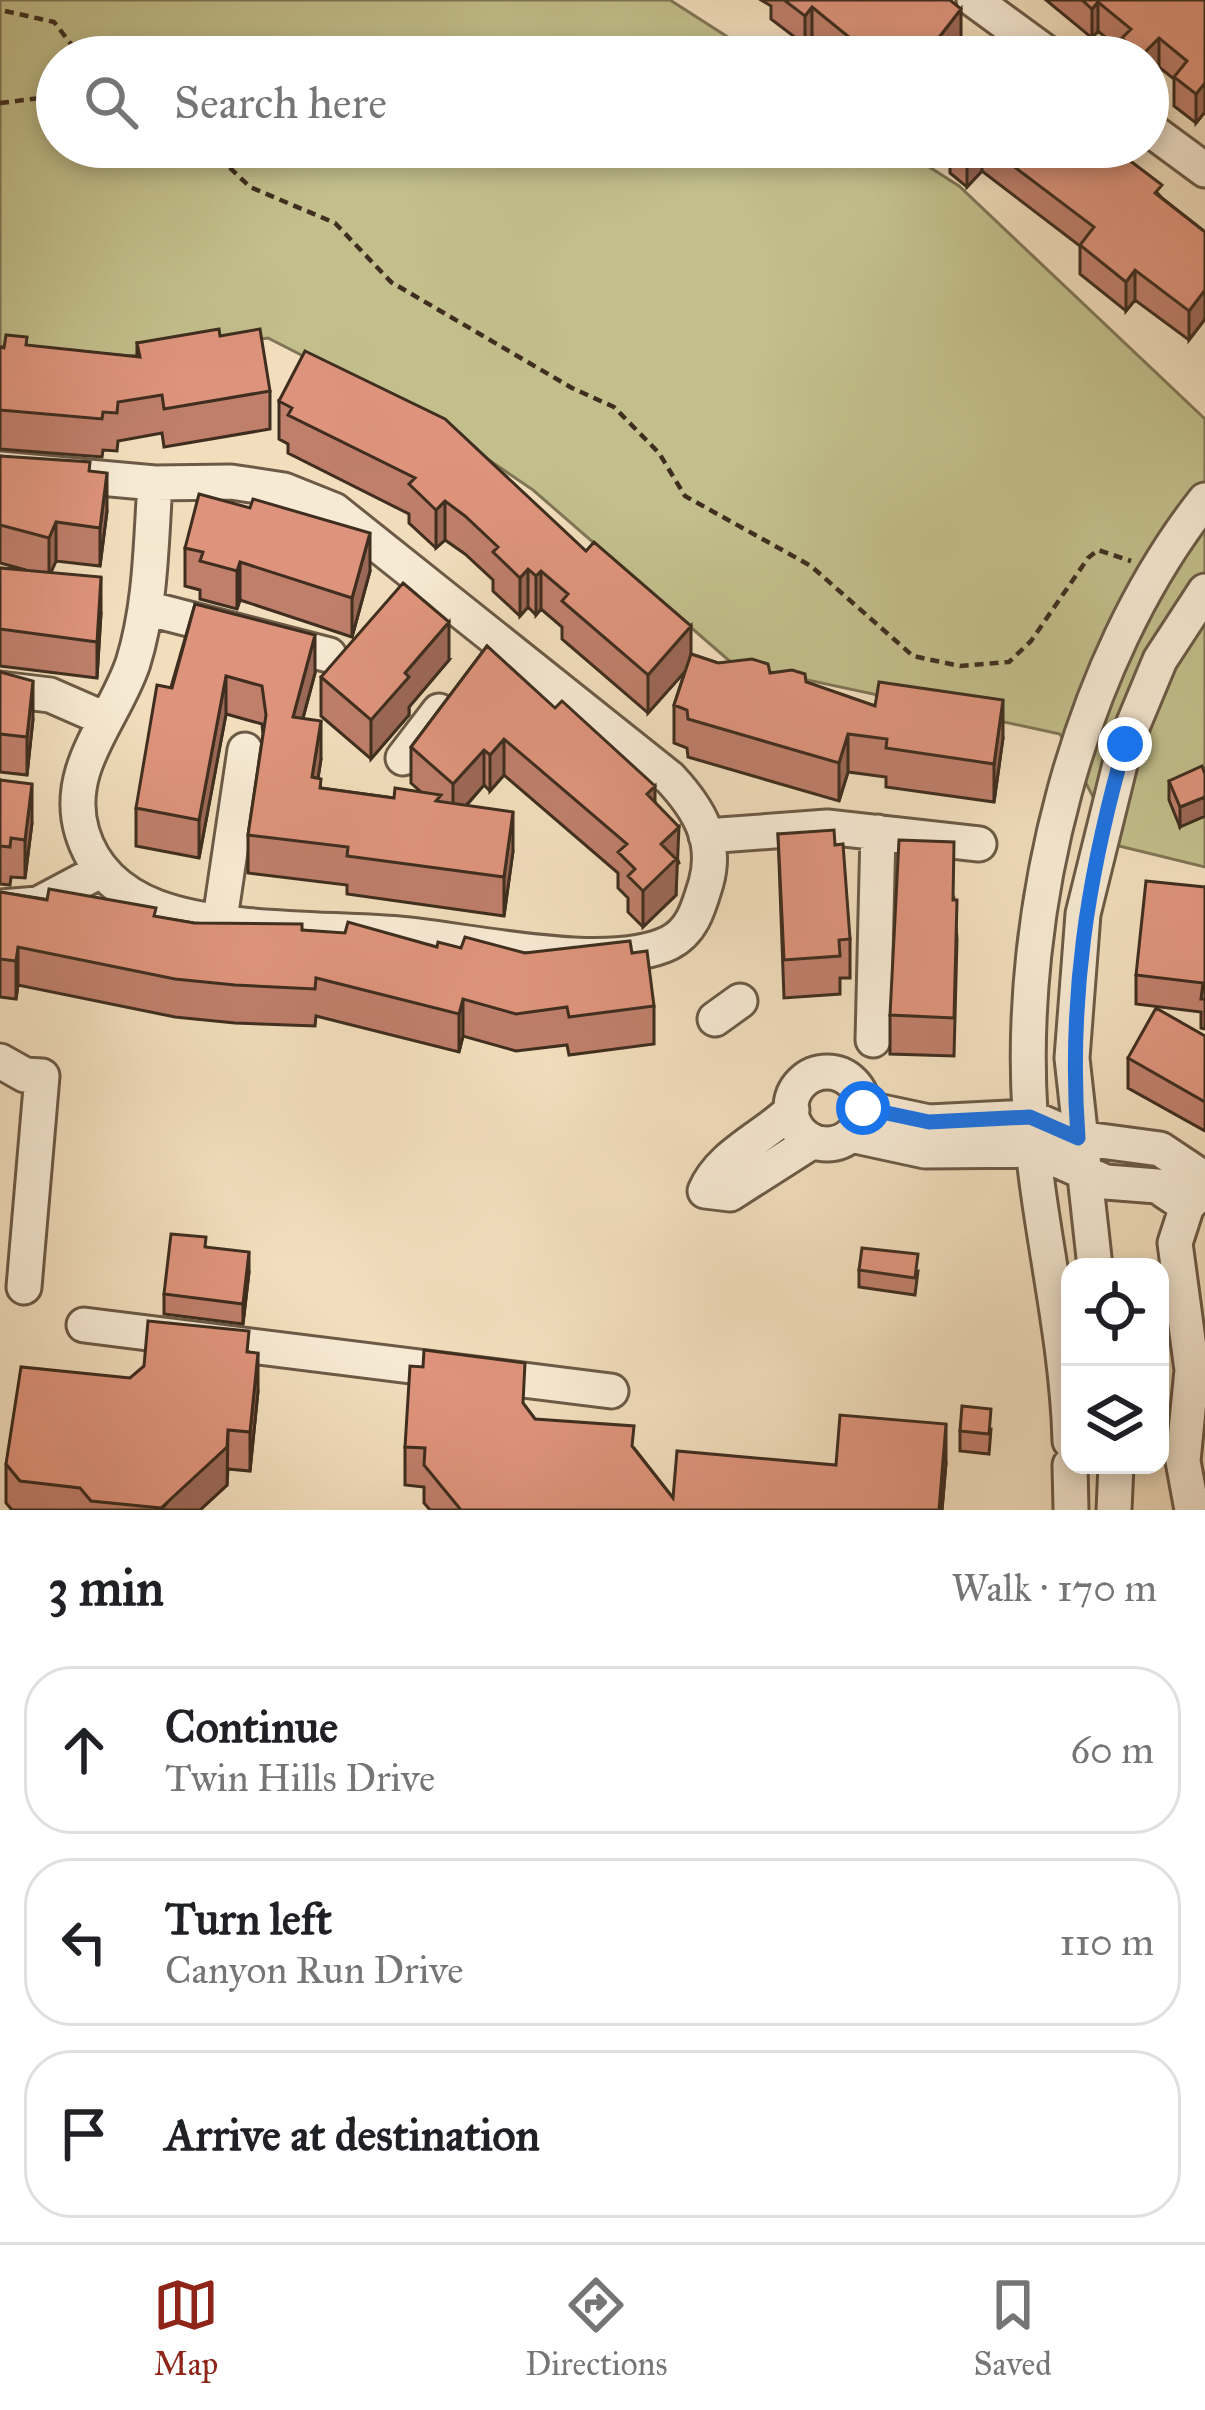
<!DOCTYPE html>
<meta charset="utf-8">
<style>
:root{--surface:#fff;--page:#f6f6f6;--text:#202124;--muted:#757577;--line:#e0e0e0;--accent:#8f2418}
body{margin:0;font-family:"IM FELL Great Primer",serif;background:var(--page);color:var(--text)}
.controls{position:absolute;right:36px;bottom:36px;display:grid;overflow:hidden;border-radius:24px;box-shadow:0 6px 18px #0003}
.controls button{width:108px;height:108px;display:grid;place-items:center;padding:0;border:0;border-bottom:3px solid var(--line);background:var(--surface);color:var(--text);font:60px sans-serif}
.stop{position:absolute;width:36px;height:36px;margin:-27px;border:9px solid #1a73e8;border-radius:50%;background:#fff}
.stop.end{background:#1a73e8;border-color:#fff;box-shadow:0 3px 12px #0008}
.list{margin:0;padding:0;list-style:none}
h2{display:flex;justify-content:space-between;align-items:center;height:156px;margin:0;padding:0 48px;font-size:51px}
h2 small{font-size:39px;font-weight:400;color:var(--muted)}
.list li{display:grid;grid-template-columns:78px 1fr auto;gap:36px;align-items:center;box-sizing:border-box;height:168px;margin:0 24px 24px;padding:0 24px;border:3px solid var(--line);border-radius:48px}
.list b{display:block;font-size:45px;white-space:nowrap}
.list p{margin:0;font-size:39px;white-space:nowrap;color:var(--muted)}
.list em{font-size:39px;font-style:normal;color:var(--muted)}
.icon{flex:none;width:66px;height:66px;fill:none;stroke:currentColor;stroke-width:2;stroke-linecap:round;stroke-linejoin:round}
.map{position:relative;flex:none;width:1205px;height:1510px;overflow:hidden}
.search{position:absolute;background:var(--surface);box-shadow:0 6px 18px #0003;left:36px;right:36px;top:36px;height:132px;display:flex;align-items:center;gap:30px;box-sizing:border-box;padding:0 42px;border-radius:66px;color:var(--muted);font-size:45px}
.sheet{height:732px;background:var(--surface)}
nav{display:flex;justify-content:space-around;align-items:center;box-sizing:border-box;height:168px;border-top:3px solid var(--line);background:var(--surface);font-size:33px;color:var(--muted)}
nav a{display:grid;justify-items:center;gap:6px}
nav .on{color:var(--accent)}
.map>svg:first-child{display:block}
.green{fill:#c2bf8c;stroke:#807656;stroke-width:3}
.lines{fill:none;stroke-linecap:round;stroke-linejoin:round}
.minor-casing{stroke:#6c5a46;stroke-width:39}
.path{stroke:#3f2e1f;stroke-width:4.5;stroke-dasharray:9 6;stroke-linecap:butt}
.minor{stroke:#f7ead4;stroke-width:33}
.wall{fill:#bf7f6b;stroke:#3f2e1f;stroke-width:3}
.shaded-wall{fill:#9b6857;stroke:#3f2e1f;stroke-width:3}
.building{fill:#de947c;stroke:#3f2e1f;stroke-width:3}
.route{stroke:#1a73e8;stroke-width:15}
</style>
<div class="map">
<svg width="1205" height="1510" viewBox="0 0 1205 1510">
<rect width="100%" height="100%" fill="#f2debd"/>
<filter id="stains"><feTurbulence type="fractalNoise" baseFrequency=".00167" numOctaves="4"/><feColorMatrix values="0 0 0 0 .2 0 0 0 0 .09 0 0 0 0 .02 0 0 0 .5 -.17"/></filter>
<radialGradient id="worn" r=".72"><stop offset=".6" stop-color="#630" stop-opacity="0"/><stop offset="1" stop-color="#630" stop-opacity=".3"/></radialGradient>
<path class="green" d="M0 0H670L759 57H57V147H898L959 186 1205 419V867L1119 846 1060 734 733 664 533 490 436 424 268 338 106 359 0 360Z"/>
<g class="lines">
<g class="minor-casing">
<path id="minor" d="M974 0 1052 57
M1148 128 1205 170
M0 469 155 483
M231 482 284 490 334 510 670 778C698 808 718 840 706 883 699 906 693 931 669 943 607 973 468 940 399 934 327 928 222 932 156 907 120 893 93 869 82 832 63 768 114 720 133 663 151 605 151 543 155 483Z
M146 608 329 655
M0 689 50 695 105 719
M403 758 439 711
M706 836 827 827 979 844
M0 907 38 904 102 870
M220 919 245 750
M715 1019 740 1001
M873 1040 878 832
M0 1061 25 1075 42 1076 24 1287
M791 1108a36 36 0 1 1 72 0a36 36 0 1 1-72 0Z
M863 1108 929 1122 1030 1117 1078 1138 1160 1149 1205 1179
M792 1110C763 1138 720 1155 705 1191L730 1194 813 1141
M851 1135 925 1151 1034 1150 1106 1182 1157 1186 1187 1206
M1095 1267 1072 1058 1083 914 1125 744 1160 660 1205 591
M84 1325 611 1391
M1070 1441C1067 1330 1037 1223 1030 1113 1017 910 1077 662 1205 500
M1070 1465 1071 1510
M1114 1510 1116 1465
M1192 1510 1183 1461 1192 1370 1175 1243 1187 1206 1200 1193"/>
</g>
<path class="path" d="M5 11 54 22 81 57
M0 103 57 96
M208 147 250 187 335 223 391 282 572 388 614 407 659 453 685 496 811 566 913 656 960 666 1009 662 1031 641 1088 558 1098 550 1131 561"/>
<use href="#minor" class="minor"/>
</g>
<path class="wall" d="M761 0H950L961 38 951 51 958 57H838L812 36 805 45 771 19V6Z
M1046 0H1205V112L1196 123 1174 106V79L1159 67 1148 78V57H1122V51L1098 31 1092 38Z
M950 147H1122V154L1162 198 1205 232V319L1189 340 1135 300 1126 311 1080 274V246L982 171 967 187 950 173Z
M220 336 270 391V429L164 447 162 433 118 441 117 451 103 450 102 457 0 449V347L27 346 137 357V343Z
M279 401 586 551 691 654 718 663 806 682 875 706 1003 738 994 802 886 787V777L848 772 839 801 688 757 687 748 674 743V705L685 671 648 713 562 639V627L541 609 536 615 528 607 520 616 493 591V580L465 554 445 540 436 548 409 523V514L288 453V444L279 439Z
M0 456 90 471 107 511 100 566 56 561 50 573 101 613 97 678 0 666V568L26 570 0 563Z
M185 548 370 571 352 637 240 600 237 609 200 599V590L185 586Z
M195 604 315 673 303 718 321 759 318 778 321 788 394 798 421 792 411 783V747L487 646 655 802 679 863 676 865V895L643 927 628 912V898L618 888V873L504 775 490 791 484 785 466 806 513 851 504 916 347 894V885L248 873V835L263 734 262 724 226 714 199 858 136 846V808Z
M449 660 409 707V715L371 759 321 716V677Z
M0 672 33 719 27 775 0 772Z
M1205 774 1180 827 1169 800V781Z
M0 780 32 823 25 878 11 877 10 885 0 884Z
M778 834 835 845 850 939V978H840V994L784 998Z
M1205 887V1029L1201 1028V1012L1136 1004V975Z
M0 892 194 923 302 930 437 947 525 953H632L654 1006V1044L569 1055 567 1045 516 1051 463 1036 459 1052 316 1016 315 1026 235 1023 175 1017 18 985 16 999 0 997Z
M954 900 957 939 954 1056 890 1054V1015Z
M1205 1036V1131L1128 1088V1058Z
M206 1247 249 1272 243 1324 164 1314V1294Z
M859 1270 918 1271 915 1295 859 1287Z
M249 1352 258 1391 250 1471 228 1469 227 1485 200 1510H12L6 1503V1464L130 1378Z
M423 1367 525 1406 535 1419 634 1448 673 1498 836 1465 946 1463 942 1510H430L424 1503V1487L405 1485V1447Z
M991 1429 989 1454 960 1451V1431Z"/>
<path class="shaded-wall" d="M1098 2V31L1092 38V9Z
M812 7V36L805 45V16Z
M961 9V38L946 57 937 40Z
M1159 38V67L1148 78V57L1141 56Z
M1205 83V112L1196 123V94Z
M977 147H982V171L967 187V158Z
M1135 270V300L1126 311V282Z
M1205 290V319L1189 340V311Z
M107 473V511L100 566V528Z
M445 501V540L436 548V510Z
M56 522V561L49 577V538Z
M370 533V571L352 637V598Z
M240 562V600L237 609V571Z
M528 569V607L520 616V578Z
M541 571V609L536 615V576Z
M101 577V613L97 678V642Z
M449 622V660L409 707V715L371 759V720L405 673Z
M691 626V665L648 713V675Z
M315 635V673L293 755V717Z
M226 676V714L199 858V820Z
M33 681V719L27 775V737Z
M1003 700V738L994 802V764Z
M321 721V759L312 816V777Z
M848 734V772L839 801V763Z
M504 739V775L490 791V755Z
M484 750V785L453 820V784Z
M32 784V823L25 878V840Z
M655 786V822L647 794Z
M1205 797V816L1180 827V807Z
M513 812V851L504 916V877Z
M679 827 676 895 643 927V891L661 844Z
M18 947V985L16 999V961Z
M463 999V1036L459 1052V1014Z
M249 1252V1272L243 1324V1304Z
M258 1353V1391L250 1471V1432Z
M946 1424V1463L942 1510H939Z
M228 1430 227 1485 200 1510H161Z"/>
<path class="building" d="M784 0H950L961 9 937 40 958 57H861L850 48 855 42 812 7 805 16Z
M1082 0H1205V83L1196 94 1174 77 1187 61 1159 38 1141 56 1122 38 1131 29 1098 2 1092 9Z
M1012 46 1025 57H1004Z
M954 147H977L967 158Z
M988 147H1112L1162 185 1155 193 1205 232V290L1189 311 1135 270 1126 282 1080 245 1094 227Z
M219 329 220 336 260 329 270 391 164 409 162 395 118 402 117 413 103 412 102 419 0 410V347L4 348 6 335 27 337 26 345 140 357 137 343Z
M305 351 445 419 586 551 594 542 691 626 648 675 562 601 568 594 541 571 536 576 528 569 520 578 493 552 498 547 465 516 445 501 436 510 409 484 415 478 288 415 292 408 279 401Z
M0 456 90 462 89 471 107 473 100 528 56 522 49 538 0 525Z
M199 494 250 508 253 499 370 533 352 598 240 562 237 571 200 561 203 552 185 548Z
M0 568 101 577 97 642 0 629Z
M403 583 449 622 405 673 409 677 371 720 321 677Z
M195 604 315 635 293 717 321 721 312 777 321 779 320 788 394 798 395 788 441 795 436 801 513 812 504 877 347 856 348 847 248 835 266 715 262 686 226 676 199 820 136 808 157 685 172 688Z
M487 646 555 708 562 701 655 786 647 794 679 827 661 844 676 859 643 891 628 876 635 869 618 852 627 844 504 739 490 755 484 750 453 784 411 747Z
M691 654 718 663 752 659 768 664 770 673 792 670 805 674 806 682 875 706 879 682 1003 700 994 764 886 748 887 739 848 734 839 763 688 719 687 710 674 705Z
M0 672 33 681 27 737 0 734Z
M1202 766 1205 774V797L1180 807 1169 781Z
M0 780 32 784 25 840 11 838 10 847 0 846Z
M834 830 835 845 843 844 850 939 839 940 840 956 784 960 778 834Z
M899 840 954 842 953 900H957L954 1018 890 1015Z
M1146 881 1205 887V999H1201L1203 983 1136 975Z
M49 889 156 908 154 916 194 923 302 924V930L345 933 348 922 437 947 438 942 461 948 465 937 525 953 630 941 632 953 647 951 654 1006 569 1017 567 1007 516 1014 463 999 459 1014 316 978 315 989 235 985 175 979 18 947 16 961 0 959V892L47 900Z
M1156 1008 1205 1036V1102L1128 1058Z
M171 1234 206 1237 205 1247 249 1252 243 1304 164 1294Z
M862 1248 918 1254 915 1278 859 1270Z
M148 1321 249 1331 247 1352 258 1353 250 1432 228 1430 227 1447 161 1508 91 1501 80 1488 20 1481 6 1464 21 1367 130 1378 144 1366Z
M424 1350 525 1363 523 1403 535 1419 634 1426 632 1446 673 1498 677 1451 836 1465 840 1415 946 1424 939 1510H461L424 1465 425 1448 405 1447 410 1366 423 1367Z
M962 1406 991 1409 989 1434 960 1431Z"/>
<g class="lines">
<path class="route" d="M863 1108 929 1122 1030 1117 1078 1138C1068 1001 1087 877 1125 744"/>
</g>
<rect width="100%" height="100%" filter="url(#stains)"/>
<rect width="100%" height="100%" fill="url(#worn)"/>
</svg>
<div class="controls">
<button><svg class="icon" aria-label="locate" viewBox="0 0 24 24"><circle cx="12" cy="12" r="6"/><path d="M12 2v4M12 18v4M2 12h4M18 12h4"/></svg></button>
<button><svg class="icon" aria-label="layers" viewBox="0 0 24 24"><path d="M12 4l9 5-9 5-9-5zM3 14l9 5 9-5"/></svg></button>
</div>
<div class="stop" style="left:863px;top:1108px"></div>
<div class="stop end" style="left:1125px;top:744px"></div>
<div class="search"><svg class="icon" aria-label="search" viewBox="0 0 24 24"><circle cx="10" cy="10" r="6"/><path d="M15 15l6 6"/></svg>Search here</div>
</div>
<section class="sheet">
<h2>3 min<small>Walk · 170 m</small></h2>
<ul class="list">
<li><svg class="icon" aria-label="ahead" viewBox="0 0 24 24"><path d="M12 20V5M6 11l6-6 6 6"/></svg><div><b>Continue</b><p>Twin Hills Drive</p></div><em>60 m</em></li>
<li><svg class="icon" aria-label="left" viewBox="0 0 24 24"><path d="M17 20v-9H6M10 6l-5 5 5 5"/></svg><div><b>Turn left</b><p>Canyon Run Drive</p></div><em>110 m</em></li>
<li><svg class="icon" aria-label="arrive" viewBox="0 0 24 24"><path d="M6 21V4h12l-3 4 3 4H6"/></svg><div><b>Arrive at destination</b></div></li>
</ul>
</section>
<nav>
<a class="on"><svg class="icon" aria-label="map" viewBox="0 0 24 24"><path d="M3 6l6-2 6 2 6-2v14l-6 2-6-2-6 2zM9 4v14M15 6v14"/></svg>Map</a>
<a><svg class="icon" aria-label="directions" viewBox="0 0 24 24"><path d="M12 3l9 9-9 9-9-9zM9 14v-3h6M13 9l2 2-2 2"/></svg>Directions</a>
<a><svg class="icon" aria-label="saved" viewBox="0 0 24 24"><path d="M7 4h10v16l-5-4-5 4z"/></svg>Saved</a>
</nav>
